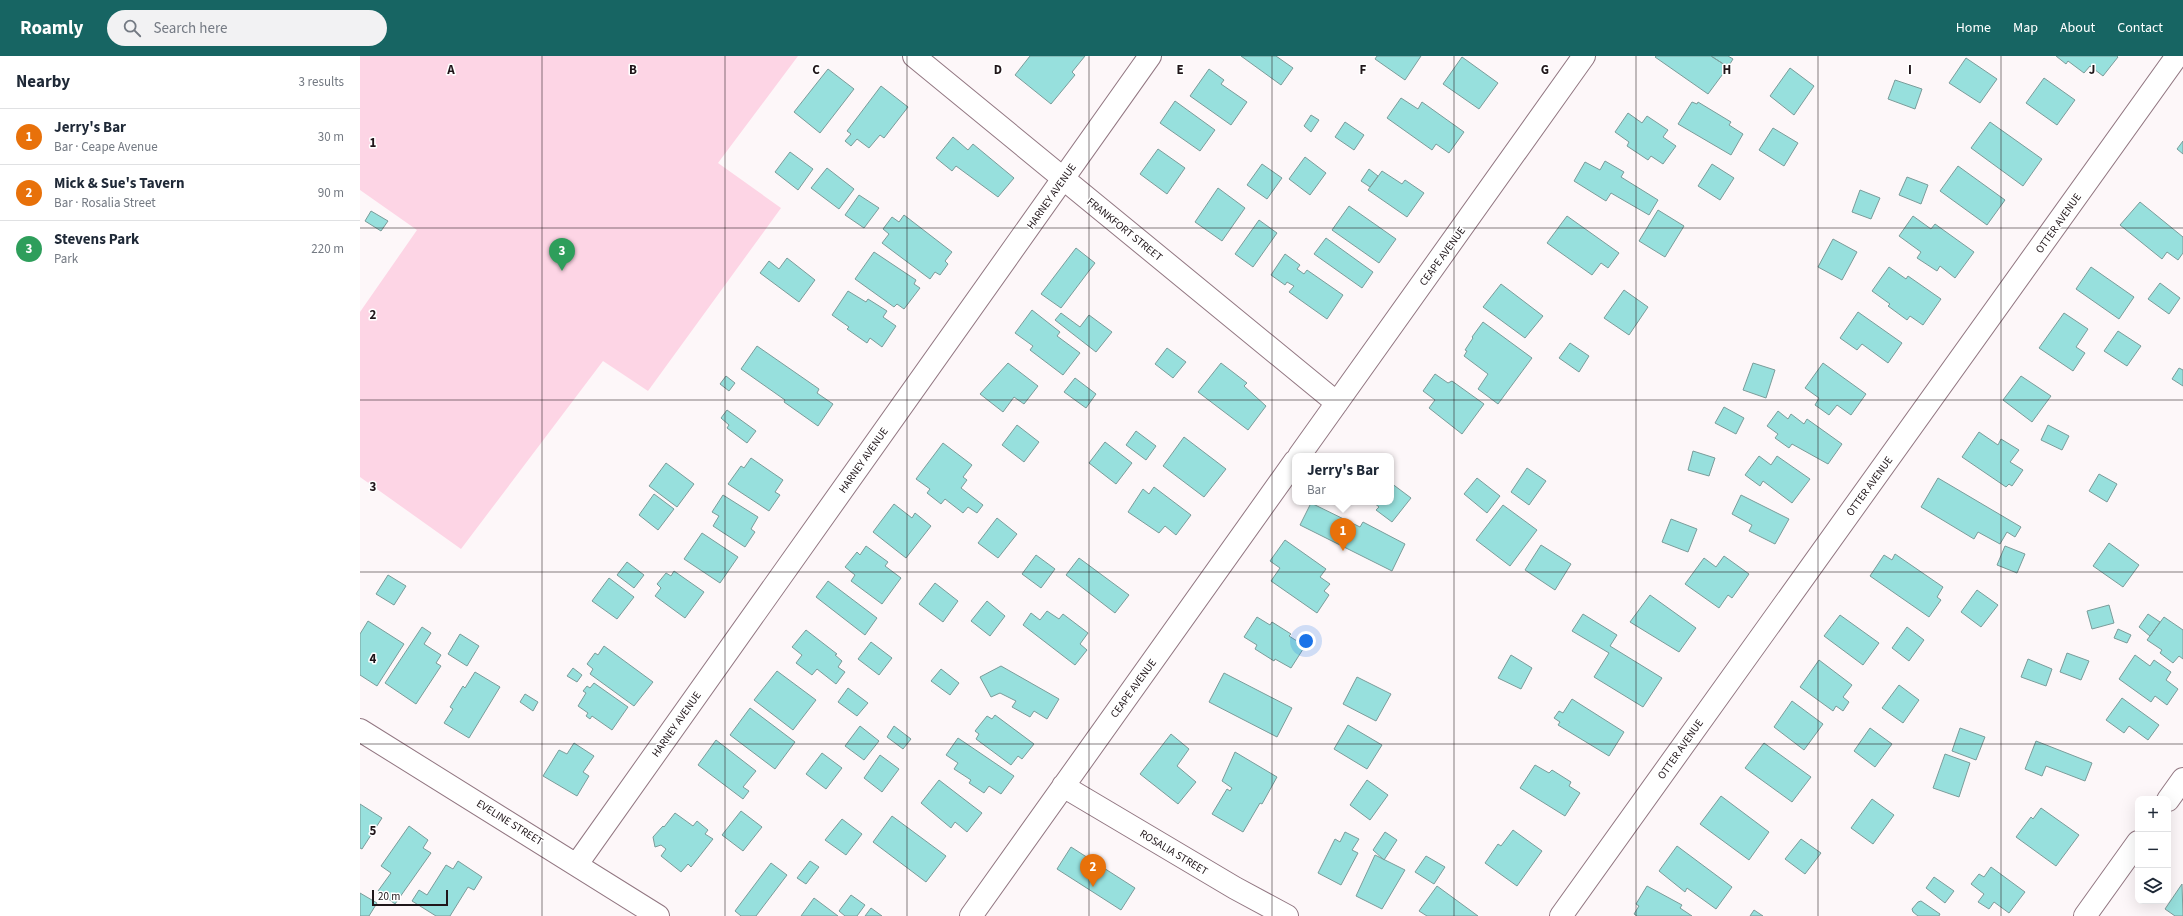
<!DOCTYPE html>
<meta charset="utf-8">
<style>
:root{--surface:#fff;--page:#f2f2f3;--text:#1f2937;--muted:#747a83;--line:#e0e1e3;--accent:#176563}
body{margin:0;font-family:"Source Sans 3",sans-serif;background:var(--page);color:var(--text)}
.controls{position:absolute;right:12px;bottom:12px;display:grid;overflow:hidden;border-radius:8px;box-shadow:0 4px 16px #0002}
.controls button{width:36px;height:36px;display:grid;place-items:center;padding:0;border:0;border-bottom:1px solid var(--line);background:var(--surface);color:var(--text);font:20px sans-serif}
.scale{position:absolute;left:12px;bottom:10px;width:76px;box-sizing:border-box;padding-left:4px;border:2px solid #20161a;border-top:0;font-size:11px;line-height:14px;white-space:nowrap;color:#20161a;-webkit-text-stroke:3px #fff;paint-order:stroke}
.you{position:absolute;left:946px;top:585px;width:14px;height:14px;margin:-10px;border:3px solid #fff;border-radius:50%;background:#1a73e8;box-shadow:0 0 0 6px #1a73e833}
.badge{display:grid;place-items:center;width:26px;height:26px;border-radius:50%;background:var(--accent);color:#fff;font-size:13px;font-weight:700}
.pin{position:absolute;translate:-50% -33px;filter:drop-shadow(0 1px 2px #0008)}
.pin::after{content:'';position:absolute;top:21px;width:14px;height:12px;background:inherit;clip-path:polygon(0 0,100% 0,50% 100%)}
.popup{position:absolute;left:932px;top:397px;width:102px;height:52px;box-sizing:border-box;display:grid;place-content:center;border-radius:8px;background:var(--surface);filter:drop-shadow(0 1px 3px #0005);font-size:13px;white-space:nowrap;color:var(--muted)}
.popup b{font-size:15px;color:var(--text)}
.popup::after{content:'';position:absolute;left:50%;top:100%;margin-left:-8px;border:8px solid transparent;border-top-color:var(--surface)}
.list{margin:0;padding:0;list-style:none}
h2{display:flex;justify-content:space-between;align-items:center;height:52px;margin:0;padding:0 16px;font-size:17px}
h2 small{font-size:13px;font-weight:400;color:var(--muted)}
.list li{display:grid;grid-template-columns:26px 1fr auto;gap:12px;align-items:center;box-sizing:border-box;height:56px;padding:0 16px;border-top:1px solid var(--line)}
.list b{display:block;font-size:15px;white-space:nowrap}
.list p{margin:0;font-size:13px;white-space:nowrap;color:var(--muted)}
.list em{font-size:13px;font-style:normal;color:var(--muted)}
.icon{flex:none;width:22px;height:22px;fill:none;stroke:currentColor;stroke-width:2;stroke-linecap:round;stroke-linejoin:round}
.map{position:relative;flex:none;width:1823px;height:860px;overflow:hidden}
header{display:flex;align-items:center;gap:24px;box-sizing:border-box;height:56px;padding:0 20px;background:var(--accent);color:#fff}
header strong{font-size:19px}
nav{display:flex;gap:22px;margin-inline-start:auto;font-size:14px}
.search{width:280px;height:36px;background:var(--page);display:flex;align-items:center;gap:10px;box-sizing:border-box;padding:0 14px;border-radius:22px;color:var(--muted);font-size:15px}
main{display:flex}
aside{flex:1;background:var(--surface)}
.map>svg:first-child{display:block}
.green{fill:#fdd5e5}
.building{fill:#97e0dd;stroke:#7b9c9a}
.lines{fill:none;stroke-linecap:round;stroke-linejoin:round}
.minor-casing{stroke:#927782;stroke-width:24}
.minor{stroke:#fff;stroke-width:22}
.grid{fill:none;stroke:#20161a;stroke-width:1;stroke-opacity:0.55}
.labels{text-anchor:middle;stroke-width:3;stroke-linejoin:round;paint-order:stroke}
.street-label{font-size:11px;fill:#20161a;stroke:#fff}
.grid-label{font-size:13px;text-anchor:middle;font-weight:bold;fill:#20161a;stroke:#fff;stroke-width:3;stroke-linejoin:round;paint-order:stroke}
</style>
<header>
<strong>Roamly</strong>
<div class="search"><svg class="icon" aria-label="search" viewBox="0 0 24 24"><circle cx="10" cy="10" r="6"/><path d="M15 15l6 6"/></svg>Search here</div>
<nav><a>Home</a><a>Map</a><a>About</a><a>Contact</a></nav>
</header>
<main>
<aside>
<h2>Nearby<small>3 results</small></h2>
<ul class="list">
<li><span class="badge" style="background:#e8710a">1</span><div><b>Jerry's Bar</b><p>Bar · Ceape Avenue</p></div><em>30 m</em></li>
<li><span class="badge" style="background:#e8710a">2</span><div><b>Mick &amp; Sue's Tavern</b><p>Bar · Rosalia Street</p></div><em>90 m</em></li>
<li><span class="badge" style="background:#2e9e5b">3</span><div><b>Stevens Park</b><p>Park</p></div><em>220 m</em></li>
</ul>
</aside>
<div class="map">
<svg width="1823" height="860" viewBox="0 0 1823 860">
<rect width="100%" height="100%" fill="#fdf7f9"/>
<path class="green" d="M0,0h438l-80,107 63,45 -133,183 -45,-30 -142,188 -101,-72v-165l57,-82 -57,-40z"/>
<path class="building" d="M670,0h55l-13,16 3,3 -24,29 -36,-29z
M881,0h35l17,12 -12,17z
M1017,0h44l-16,24 -30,-21z
M1296,0h55l17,11 -20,27 -53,-37z
M1351,0h17l5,3 -5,8z
M1696,0h61l1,1 -15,19 -13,-10 -6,7 -16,-12 -2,3z
M1102,1l36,26 -19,26 -36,-25z
M1606,2l31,21 -17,24 -31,-20z
M1430,12l24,18 -20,29 -24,-19z
M468,13l26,20 -34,44 -26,-21z
M849,13l15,11 -3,4 26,18 -16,23 -41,-29z
M1684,22l31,22 -18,25 -31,-22z
M1535,24l27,9 -7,20 -27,-10z
M521,30l27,21 -24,31 -4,-3 -11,13 -12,-9 -6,7 -6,-5 6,-7 -4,-3z
M1041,42l17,11 4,-7 42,30 -15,21 -13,-9 -4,6 -45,-32z
M815,45l40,29 -15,21 -40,-28z
M1332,46l5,2 1,-2 33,20 -2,3 14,9 -12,21 -53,-31z
M1268,57l14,10 5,-7 21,14 -5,7 13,9 -13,18 -12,-8 -3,4 -21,-14 2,-4 -14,-10z
M951,59l8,5 -8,12 -7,-6z
M985,66l19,13 -10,15 -19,-13z
M1630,66l52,37 -19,27 -52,-38z
M1413,72l25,15 -14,23 -25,-16z
M593,81l15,13 5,-6 41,34 -16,19 -42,-31 -4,5 -16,-13z
M1823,85v13l-6,-5z
M798,93l27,19 -18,26 -27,-20z
M430,96l23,17 -15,21 -23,-18z
M945,101l21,16 -16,22 -21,-16z
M1245,105l19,11 -3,5 37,23 -9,15 -38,-22 -5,8 -32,-20 11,-19 15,8z
M902,108l20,14 -15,21 -20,-14z
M1352,108l22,14 -14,22 -22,-14z
M1598,110l47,34 -18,25 -47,-34z
M467,112l27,21 -15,20 -28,-21z
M1009,113l9,7 -8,11 -9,-6z
M1022,115l20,13 3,-4 19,13 -17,24 -39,-27z
M1547,121l21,8 -7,19 -22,-9z
M858,132l27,20 -23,33 -27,-19z
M1500,134l20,8 -9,21 -19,-7z
M499,139l20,13 -15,20 -19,-13z
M1780,146l43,35v16l-5,7 -11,-8 -5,7 -42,-34z
M989,150l47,33 -17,24 -47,-33z
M1298,154l26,16 -19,31 -26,-16z
M11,155l17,10 -7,10 -16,-10z
M544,159l48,37 -7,9 3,3 -8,11 -5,-3 -5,7 -48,-36 7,-9 -6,-5 9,-12 7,5z
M1207,160l52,37 -11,15 -7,-5 -9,12 -45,-32z
M1553,160l18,13 4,-5 39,28 -19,26 -15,-12 -3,5 -20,-13 4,-6 -22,-16z
M899,164l18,13 -24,34 -18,-13z
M966,182l47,34 -11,16 -48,-34z
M1473,183l24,13 -15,28 -24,-13z
M716,192l19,15 -34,45 -20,-14z
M514,196l42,28 -2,4 6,4 -16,21 -7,-5 -3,3 -39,-28z
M925,198l15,11 -3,4 7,5 3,-4 36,25 -16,24 -38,-27 5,-6 -7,-4 -2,3 -14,-10z
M427,202l28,22 -16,22 -39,-29 9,-12 10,8z
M1529,211l17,12 2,-3 33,23 -18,26 -13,-9 -3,4 -19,-14 2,-2 -18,-13z
M1731,211l43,30 -15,22 -43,-30z
M1800,227l20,15 -11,16 -21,-15z
M1141,228l42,32 -18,22 -42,-31z
M1264,234l24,17 -19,28 -25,-17z
M488,235l18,11 2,-3 19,12 -4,6 13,9 -14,21 -12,-9 -3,5 -20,-14 2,-2 -17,-12z
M672,254l28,22 -3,4 23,17 -17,22 -33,-25 3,-4 -18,-13z
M1498,256l44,31 -14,20 -26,-19 -5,6 -17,-12z
M701,257l19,14 9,-12 23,17 -16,20 -41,-32z
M1704,257l24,16 -12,18 9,6 -12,18 -34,-23z
M1123,266l49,36 -34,46 -20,-15 10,-15 -24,-18 3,-5 -2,-1 8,-12 -1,-1z
M1758,275l23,15 -14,20 -23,-15z
M1210,287l19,13 -10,16 -20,-14z
M397,290l62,43 -2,4 16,11 -15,22 -34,-24 1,-2 -44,-31z
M807,292l19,14 -13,16 -18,-14z
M648,307l30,23 -14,18 -10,-7 -11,15 -23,-18z
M861,307l26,20 -3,3 22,20 -18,24 -50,-38z
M1393,307l22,7 -9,28 -23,-8z
M1463,307l43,31 -15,21 -14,-10 -8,10 -14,-10 4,-7 -14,-10z
M1819,312l4,2v16l-11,-7z
M1075,318l13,9 4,-2 32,23 -22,30 -33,-26 6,-8 -12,-9z
M366,320l9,7 -6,8 -9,-7z
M1661,320l30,20 -19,26 -29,-22z
M715,322l21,16 -10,14 -22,-16z
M1364,351l20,11 -8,16 -21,-11z
M367,354l29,21 -9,12 -20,-15 2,-3 -8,-7z
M1418,355l10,8 3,-5 13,10 3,-5 35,25 -14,20 -36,-20 -3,4 -14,-10 3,-4 -11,-8z
M657,369l22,17 -15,20 -22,-17z
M1688,369l21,11 -7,14 -21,-10z
M776,375l20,15 -10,14 -20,-15z
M1619,376l19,13 3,-6 18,11 -9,12 13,8 -11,16 -3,-2 -3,3 -44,-30z
M824,381l42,32 -22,28 -41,-31z
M745,386l27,21 -16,21 -27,-21z
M583,387l29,22 -9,12 4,3 -6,8 22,17 -6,8 -9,-6 -5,6 -18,-14 -4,5 -14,-11 3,-4 -14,-10z
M1333,395l22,7 -6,18 -21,-6z
M1399,400l12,9 6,-9 33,23 -18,24 -29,-22 -3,5 -15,-11z
M391,402l32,22 -8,12 5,3 -11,16 -41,-27 13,-18 3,2z
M306,407l28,21 -17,23 -28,-21z
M1167,412l19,13 -17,24 -18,-13z
M1739,418l18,10 -10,18 -18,-11z
M1117,422l23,18 -13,17 -23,-19z
M1578,422l83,49 -6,10 -8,-5 -7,12 -22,-12 -4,7 -53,-32z
M1031,427l20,15 -19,24 -16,-12 3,-3 -6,-5h18z
M794,431l37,28 -15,20 -11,-9 -6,7 -31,-21 15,-23 6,5z
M294,438l20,15 -16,21 -19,-15z
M363,439l35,22 -7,12 4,3 -10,15 -32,-21 6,-10 -7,-4z
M1381,439l48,24 -14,25 -26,-13 3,-6 -20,-11z
M951,447l49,24 3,-5 42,22 -13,27 -92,-46z
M534,448l18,14 3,-5 16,13 -25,32 -33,-26z
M1143,449l34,25 -27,36 -34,-26z
M637,462l20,16 -19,24 -20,-15z
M1311,463l26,10 -9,23 -26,-10z
M342,477l36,24 -18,26 -36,-24z
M925,484l41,29 -6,8 10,7 -6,7 5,4 -12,18 -46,-32 9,-13 -10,-7z
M1749,487l30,22 -16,22 -30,-21z
M1181,489l30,19 -16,26 -30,-20z
M506,490l22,16 -3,4 16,12 -19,26 -31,-23 4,-6 -10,-8 12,-15 3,3z
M1645,490l20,8 -8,19 -20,-8z
M1535,498l48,33 -6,10 4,3 -12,17 -59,-41 14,-21 8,5z
M676,499l19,14 -14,19 -19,-14z
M1364,500l25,18 -17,24 -4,-3 -9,13 -34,-24 19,-26 12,9z
M719,502l50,37 -14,18 -49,-38z
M267,506l17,13 -10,13 -17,-13z
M314,515l30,21 -19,26 -30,-22 6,-8 -4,-4 9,-11 5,3z
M28,519l18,11 -12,19 -18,-11z
M249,522l25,19 -17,22 -25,-18z
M468,525l49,37 -12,17 -49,-38z
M575,527l23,18 -15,21 -24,-18z
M1617,534l21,15 -17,22 -20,-15z
M1290,539l46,33 -17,24 -49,-30z
M627,545l18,15 -15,20 -19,-15z
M1749,549l5,18 -22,6 -5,-18z
M687,555l12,8 4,-5 25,19 -8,11 7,6 -12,15 -52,-40 8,-12 9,7z
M1223,558l34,21 -7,11 52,32 -19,29 -49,-30 15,-24 -37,-22z
M1788,558l12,8 -10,14 -11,-9z
M1480,559l39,28 -16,22 -39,-29z
M897,561l13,8 2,-3 19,12 -2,2 16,10 -14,22 -16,-9 -1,2 -19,-12 2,-4 -13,-8z
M1804,561l19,13v29l-4,-3 -6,7 -13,-10 2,-3 -15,-10z
M8,565l36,23 -27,42 -17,-11v-41z
M62,571l9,6 -7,11 17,11 -5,8 5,3 -25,38 -31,-21z
M1547,571l17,13 -15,21 -17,-13z
M1758,573l13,6 -4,8 -13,-5z
M446,574l31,24 -2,1 7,6 -4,6 7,5 -9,12 -19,-15 -5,6 -16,-12 6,-8 -10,-8z
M100,578l19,12 -12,20 -19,-12z
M511,586l21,16 -13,17 -21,-16z
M244,590l49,36 -19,24 -44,-32 3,-5 -6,-5 8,-11 3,2z
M1707,597l22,8 -8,19 -21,-8z
M1151,599l21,13 -11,21 -23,-11z
M1775,599l15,11 4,-6 17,12 -5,8 12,9 -11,16 -12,-9 -4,6 -32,-23z
M1668,603l24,10 -6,17 -25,-9z
M1459,604l33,25 -9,12 6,5 -6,9 -7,-5 -3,5 -33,-24z
M641,610l58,33 -12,20 -13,-8 -4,6 -18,-10 4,-6 -16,-8 -9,4 -11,-20z
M213,612l9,7 -5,7 -10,-6z
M581,613l18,14 -9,12 -19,-14z
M417,615l39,29 -23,30 -39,-30z
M115,616l25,15 -31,51 -25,-15 9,-14 -3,-2 13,-21 2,2z
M864,617l68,35 -15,29 -68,-35z
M997,621l34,17 -15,27 -33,-17z
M234,627l34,24 -16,23 -20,-14 -2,3 -4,-3 2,-3 -10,-7 8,-13 -3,-2 4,-5 3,2z
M1539,629l20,15 -16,23 -21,-15z
M488,632l20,15 -11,13 -19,-14z
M165,638l13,8 -5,9 -13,-9z
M1762,642l37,27 -11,15 -19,-14 -5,7 -18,-13z
M1212,643l52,33 -15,24 -51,-31 2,-3 -6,-4 5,-7 4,2z
M1432,645l31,23 -19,26 -30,-23z
M390,652l45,34 -20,27 -45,-34z
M635,659l39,29 -12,15 -4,-3 -7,9 -35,-26 3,-5 -4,-3 12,-15 5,3z
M988,669l34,20 -15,24 -33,-20z
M500,670l19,15 -15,19 -19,-14z
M534,670l17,13 -8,10 -16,-12z
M1510,672l22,16 -17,23 -21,-16z
M1600,672l25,9 -9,23 -24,-9z
M811,678l18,15 -12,17 19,16 -18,22 -38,-30z
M598,682l56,38 -13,18 -12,-8 -5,7 -15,-10 2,-3 -17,-11 4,-6 -12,-8z
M356,684l40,31 -13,16 6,4 -6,8 -45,-34z
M1676,685l56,22 -7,18 -39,-15 -4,10 -17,-7z
M214,687l20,13 -11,16 6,4 -12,20 -34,-20 16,-26 8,4z
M1404,687l47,34 -19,25 -47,-34z
M875,696l42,25 -15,27 -2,-1 -17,29 -31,-18 15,-25 3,2 2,-3 -10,-7z
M462,697l20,15 -16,21 -20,-15z
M1585,698l25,9 -11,34 -26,-9z
M520,699l19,14 -17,23 -18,-14z
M1175,709l14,8 3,-3 19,12 -2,4 11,7 -15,23 -45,-28z
M579,724l43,33 -15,19 -12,-10 -4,6 -30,-25z
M1007,724l21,15 -18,25 -20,-15z
M1361,740l48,36 -20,28 -49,-36z
M1512,743l22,16 -21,29 -22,-16z
M0,748l22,14 -20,31 -2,-1z
M1681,752l38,27 -23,31 -40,-29 15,-20 2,2z
M381,755l21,16 -19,24 -21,-16z
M315,757l18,13 4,-5 11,9 -3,4 8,5 -22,28 -3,-3 -7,8 -20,-16 5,-7 -5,-4 -6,2 -2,-10 10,-11 1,1z
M532,760l54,40 -20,26 -53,-40z
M482,763l20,15 -16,21 -21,-15z
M49,770l19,14 -5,8 8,5 -36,51 -17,-13 13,-18 -10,-7z
M1153,774l29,21 -25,35 -32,-23 13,-19 3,2z
M985,776l14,7 -7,11 6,3 -17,32 -23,-12 17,-34 5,3z
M1025,776l12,8 -13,20 -11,-10z
M1441,783l20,14 -16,21 -20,-15z
M1317,790l55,41 -16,22 -29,-21 -2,4 -26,-21z
M711,791l64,41 -14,22 -64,-41z
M1015,799l30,15 -23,39 -26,-13z
M1066,800l19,11 -11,17 -19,-12z
M98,805l24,16 -8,13 -6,-3 -18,29h-14l-24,-15 7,-11 8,5 19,-30 7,4z
M450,805l9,6 -13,17 -9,-6z
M411,807l16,12 -31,41h-15l-6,-5z
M1631,811l34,25 -16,21 -15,-11 -5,7 -11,-7 6,-8 -13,-10 8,-10 5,3z
M1574,821l20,14 -9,12 -19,-15z
M1822,828l1,32h-8l-10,-7z
M1077,830l41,30h-51l-8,-5z
M1287,830l35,19 -2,3 12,8h-55l-3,-2 5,-8 -3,-2z
M0,837l17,10 -8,13h-9z
M491,839l14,10 -8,11h-12l-6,-5z
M454,842l24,18h-37z
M1561,845l19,13 -1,2h-21l-5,-4 -1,-3 6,-7z
M511,852l11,8h-17z
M1394,854l9,6h-13z"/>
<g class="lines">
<g class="minor-casing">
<path id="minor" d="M554,0l423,347
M939,400l285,-400
M0,674l298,186
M703,730l172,102 52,28
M1808,744l15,-21
M217,808l573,-808
M611,860l324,-455
M1201,860l616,-860
M1725,860l53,-74"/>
</g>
<use href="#minor" class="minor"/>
</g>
<path class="grid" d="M182,0v860M365,0v860M547,0v860M729,0v860M912,0v860M1094,0v860M1276,0v860M1458,0v860M1641,0v860M0,172h1823M0,344h1823M0,516h1823M0,688h1823"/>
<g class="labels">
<g class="street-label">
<text transform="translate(691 140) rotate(-55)" y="4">HARNEY AVENUE</text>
<text transform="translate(1698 167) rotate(-55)" y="4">OTTER AVENUE</text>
<text transform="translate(765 173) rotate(39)" y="4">FRANKFORT STREET</text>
<text transform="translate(1082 200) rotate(-54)" y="4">CEAPE AVENUE</text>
<text transform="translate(503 404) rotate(-55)" y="4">HARNEY AVENUE</text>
<text transform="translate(1509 430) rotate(-54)" y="4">OTTER AVENUE</text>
<text transform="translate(773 632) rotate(-54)" y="4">CEAPE AVENUE</text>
<text transform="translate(316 668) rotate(-55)" y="4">HARNEY AVENUE</text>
<text transform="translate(1320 693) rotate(-55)" y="4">OTTER AVENUE</text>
<text transform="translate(150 766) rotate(32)" y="4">EVELINE STREET</text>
<text transform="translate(814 796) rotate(31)" y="4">ROSALIA STREET</text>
</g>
</g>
<g class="grid-label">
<text x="91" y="18">A</text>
<text x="273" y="18">B</text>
<text x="456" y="18">C</text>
<text x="638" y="18">D</text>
<text x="820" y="18">E</text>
<text x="1003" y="18">F</text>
<text x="1185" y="18">G</text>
<text x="1367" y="18">H</text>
<text x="1550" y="18">I</text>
<text x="1732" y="18">J</text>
<text x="13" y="91">1</text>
<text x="13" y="263">2</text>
<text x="13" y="435">3</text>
<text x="13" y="607">4</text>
<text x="13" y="779">5</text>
</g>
</svg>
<div class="controls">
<button>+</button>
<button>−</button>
<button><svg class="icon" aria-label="layers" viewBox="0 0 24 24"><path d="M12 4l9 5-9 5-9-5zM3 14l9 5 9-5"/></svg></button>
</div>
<div class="scale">20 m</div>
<div class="you"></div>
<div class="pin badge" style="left:983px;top:495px;background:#e8710a">1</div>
<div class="popup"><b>Jerry's Bar</b>Bar</div>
<div class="pin badge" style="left:733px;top:831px;background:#e8710a">2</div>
<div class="pin badge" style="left:202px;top:215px;background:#2e9e5b">3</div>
</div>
</main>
